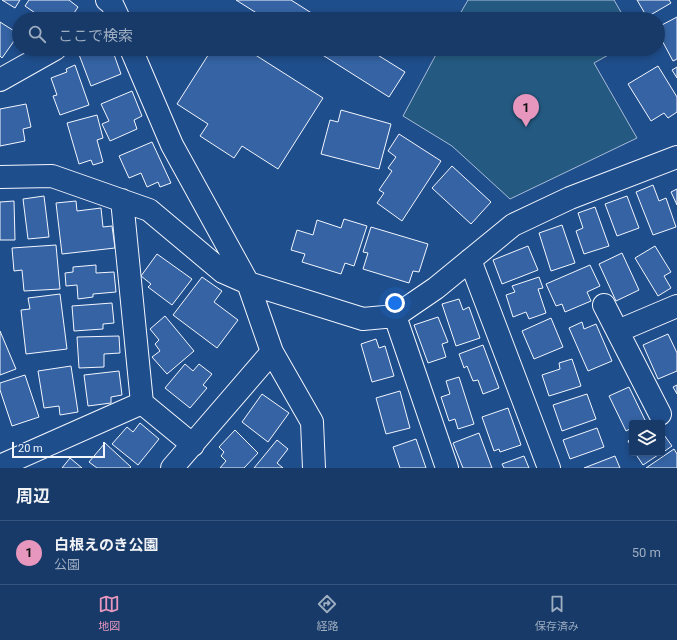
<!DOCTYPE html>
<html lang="ja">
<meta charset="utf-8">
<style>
:root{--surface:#173a69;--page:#20416f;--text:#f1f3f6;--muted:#9eadc0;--line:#36547d;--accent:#e797bd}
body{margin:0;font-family:Roboto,"Noto Sans JP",sans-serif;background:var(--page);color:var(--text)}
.controls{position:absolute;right:12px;bottom:12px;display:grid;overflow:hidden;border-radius:4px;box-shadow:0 2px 6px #0003}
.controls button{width:36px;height:36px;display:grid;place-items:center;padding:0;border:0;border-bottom:1px solid var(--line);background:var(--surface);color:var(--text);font:20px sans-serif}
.scale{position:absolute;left:12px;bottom:10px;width:93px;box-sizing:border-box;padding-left:4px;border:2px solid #f2f6ff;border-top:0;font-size:11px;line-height:14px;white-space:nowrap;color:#f2f6ff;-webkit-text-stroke:3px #1f4e8c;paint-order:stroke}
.you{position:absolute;left:395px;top:303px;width:14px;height:14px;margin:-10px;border:3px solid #fff;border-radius:50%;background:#1a73e8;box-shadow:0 0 0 6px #1a73e833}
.badge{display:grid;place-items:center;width:26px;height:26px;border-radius:50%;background:var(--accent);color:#111;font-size:13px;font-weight:700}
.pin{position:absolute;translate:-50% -33px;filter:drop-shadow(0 1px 2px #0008)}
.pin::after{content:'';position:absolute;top:21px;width:14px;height:12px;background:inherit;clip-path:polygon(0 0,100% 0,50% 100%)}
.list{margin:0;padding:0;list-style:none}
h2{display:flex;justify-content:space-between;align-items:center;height:52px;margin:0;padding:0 16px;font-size:17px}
h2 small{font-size:13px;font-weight:400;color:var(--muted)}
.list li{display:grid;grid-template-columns:26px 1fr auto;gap:12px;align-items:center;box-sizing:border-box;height:64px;padding:0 16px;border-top:1px solid var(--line)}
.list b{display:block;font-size:15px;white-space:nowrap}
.list p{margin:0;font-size:13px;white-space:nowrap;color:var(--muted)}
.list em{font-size:13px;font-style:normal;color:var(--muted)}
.icon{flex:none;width:22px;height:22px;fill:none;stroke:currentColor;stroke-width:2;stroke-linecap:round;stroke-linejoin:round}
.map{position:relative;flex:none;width:677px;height:468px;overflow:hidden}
.search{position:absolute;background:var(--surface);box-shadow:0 2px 6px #0003;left:12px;right:12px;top:12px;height:44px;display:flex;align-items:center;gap:10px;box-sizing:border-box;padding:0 14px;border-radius:22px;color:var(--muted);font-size:15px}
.sheet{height:116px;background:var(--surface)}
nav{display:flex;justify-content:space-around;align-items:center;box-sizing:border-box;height:56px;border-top:1px solid var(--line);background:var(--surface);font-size:11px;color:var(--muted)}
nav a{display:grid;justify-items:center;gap:2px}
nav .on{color:var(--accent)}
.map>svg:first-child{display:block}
.park{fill:#245a82;stroke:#a8bbd7}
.building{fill:#3563a3;stroke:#f2f6ff}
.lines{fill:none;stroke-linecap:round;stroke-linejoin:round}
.minor-casing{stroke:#f2f6ff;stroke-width:24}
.minor{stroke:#1f4e8c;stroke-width:22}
</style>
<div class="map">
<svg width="677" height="468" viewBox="0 0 677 468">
<rect width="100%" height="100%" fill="#1f4e8c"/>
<path class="park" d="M468,0h146l11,19h-168z
M439,49h180l-25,14 43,75 -127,61 -58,-53 -49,-30z"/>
<path class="building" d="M2,0h18l-5,8z
M29,0h40l9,7 -8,12h-26l-19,-13z
M236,0h55l30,19h-55z
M637,0h32l2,3 -24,14z
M677,17v42l-4,2 -15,-28v-6z
M0,22l19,12 -17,24 -2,-2z
M87,49h25l9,25 -30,12 -13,-34z
M212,49h34l77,49 -45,71 -36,-23 -8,12 -34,-22 8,-12 -31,-20z
M313,49h55l37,23 -16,25z
M75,65l14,40 -29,10 -7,-19 4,-1 -6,-17 16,-6 -1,-3z
M658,66l19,31v15l-9,6 -4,-5 -13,8 -23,-37z
M677,67v11l-5,-8z
M132,91l10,25 -8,4 3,9 -27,12 -8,-17 7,-3 -8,-17z
M26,104l5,23 -8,2 2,12 -25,5v-37z
M341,110l50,14 -12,45 -58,-15 9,-34 8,2z
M97,115l6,23 -6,2 6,22 -10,3 -2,-5 -12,4 -12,-41z
M399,134l42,27 -39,60 -25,-18 7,-10 -5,-3 13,-19 -4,-3 8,-11 -8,-6z
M152,142l19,41 -11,4 -2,-5 -11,5 -6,-14 -12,5 -10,-22z
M452,166l39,36 -20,22 -39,-36z
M653,185l6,16 7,-3 10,29 -23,8 -17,-43z
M677,189v16l-6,-13z
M44,196l5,41 -21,2 -5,-40z
M627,196l12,32 -22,8 -12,-32z
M14,201l1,39h-15v-38z
M76,201l1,10 24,-3 2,19 9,-1 3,22 -53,6 -6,-51z
M595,207l14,39 -25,8 -8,-23 7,-3 -5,-15z
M344,219l23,7 -13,40 -9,-3 -4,11 -39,-12 3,-8 -14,-4 6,-20 16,5 4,-15 24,8z
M562,225l13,38 -24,8 -12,-38z
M371,227l57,17 -9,28 -6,-1 -4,12 -46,-14 5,-16 -5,-1z
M56,245l4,44 -36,2 -2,-21 -8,1 -2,-23z
M528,246l10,24 -36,14 -9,-24z
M655,246l16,26 -7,4 7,12 -13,8 -23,-38z
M622,253l17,37 -23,11 -17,-37z
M157,254l35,25 -20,26 -24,-18 3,-3 -10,-8z
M96,265v8l18,-1 2,20 -23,2v3l-15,2 -1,-14 -11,1 -1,-13 8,-1v-5z
M590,265l10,21 -13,6 4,9 -26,11 -3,-8 -6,2 -10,-22z
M202,277l20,14 -8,11 24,18 -21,28 -44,-33z
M539,277l4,11 -5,1 8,24 -17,6 -3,-7 -13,5 -7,-22 9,-3 -3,-6z
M60,294l7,55 -41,5 -5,-44 9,-1 -2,-11z
M459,299l4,11 6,-3 11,31 -24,8 -14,-42z
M112,303l2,20 -11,1v5l-29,2 -2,-25z
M165,316l29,35 -27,23 -15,-17 8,-6 -5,-7 4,-4 -9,-11z
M438,317l10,25 -6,2 4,13 -18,6 -14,-38z
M551,318l12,29 -29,12 -12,-28z
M582,322l2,7 12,-5 16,37 -24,10 -19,-43z
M0,331l16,38 -16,6z
M668,334l9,19v18l-19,8 -15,-34z
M119,336l1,17 -16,1v13l-25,1 -2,-31z
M376,339l3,9 6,-2 9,30 -22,6 -11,-38z
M483,345l16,43 -16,6 -5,-14 -5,1 -6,-15 -3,2 -5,-14z
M572,359l9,27 -32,10 -7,-21 18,-6 -1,-6z
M185,364l8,7 6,-7 13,10 -9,11 4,3 -17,20 -25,-20z
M71,366l7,46 -18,3 -1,-9 -15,2 -6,-37z
M119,371l3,24 -11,2v6l-23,3 -4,-31z
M25,375l14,42 -27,9 -12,-36v-7z
M459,377l15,47 -16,5 -3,-10 -6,2 -8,-24 9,-3 -4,-13z
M677,385v9l-4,-7z
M629,387l17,35 -2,1h-12v5l-6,3 -17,-35z
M400,391l10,37 -24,6 -10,-36z
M262,394l27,19 -21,29 -26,-20z
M587,394l9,25 -34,12 -9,-26z
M508,408l13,37 -21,7 -1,-3 -5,2 -12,-34z
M140,423l19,16 -21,26 -26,-21 15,-17 6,5z
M597,428l7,19 -34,12 -7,-19z
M235,430l23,23 -14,15h-24l6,-7 -5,-5 3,-4 -5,-5z
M662,432l10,14 -10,7z
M479,433l13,35h-29l-10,-25z
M632,438v10l-4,-7z
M416,439l10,29h-26l-7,-21z
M277,440l11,9 -11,14 6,5h-29z
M105,443l26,24 -1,1h-33l-8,-6z
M674,449l3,5v14h-31z
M635,453h26l-18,12z
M524,456l5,12h-25l-2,-4z
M615,456l5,12h-36z
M70,458l12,10h-20z"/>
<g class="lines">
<g class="minor-casing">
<path id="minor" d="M107,0l5,4 7,15
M131,49l41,96 76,138 115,36 32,-3 41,-28 77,-63 57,-27 107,-41
M0,80l55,-31
M0,177l52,-1 97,34 74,62 25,11 24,69 40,70 2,46
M122,200l20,203 51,42
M470,260l79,208
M604,305l56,109
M395,316l52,152
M618,331l59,-25
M0,466l142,-63
M172,468l100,-116"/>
</g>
<use href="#minor" class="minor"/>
</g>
</svg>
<div class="controls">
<button><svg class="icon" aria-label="layers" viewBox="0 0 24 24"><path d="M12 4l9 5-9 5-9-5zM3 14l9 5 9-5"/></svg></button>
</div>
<div class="scale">20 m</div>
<div class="you"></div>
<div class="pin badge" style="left:526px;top:127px">1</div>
<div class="search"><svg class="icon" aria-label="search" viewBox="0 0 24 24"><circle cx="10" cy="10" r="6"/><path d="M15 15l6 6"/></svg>ここで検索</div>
</div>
<section class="sheet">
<h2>周辺<small></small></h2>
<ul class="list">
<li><span class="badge">1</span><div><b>白根えのき公園</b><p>公園</p></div><em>50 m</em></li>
</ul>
</section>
<nav>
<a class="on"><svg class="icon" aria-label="map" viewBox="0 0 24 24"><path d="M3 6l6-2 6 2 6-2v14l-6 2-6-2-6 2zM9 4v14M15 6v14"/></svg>地図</a>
<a><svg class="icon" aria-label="directions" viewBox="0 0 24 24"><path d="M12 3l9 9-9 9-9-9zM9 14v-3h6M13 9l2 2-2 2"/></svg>経路</a>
<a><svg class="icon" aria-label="saved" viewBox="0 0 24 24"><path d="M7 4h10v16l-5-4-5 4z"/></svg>保存済み</a>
</nav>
